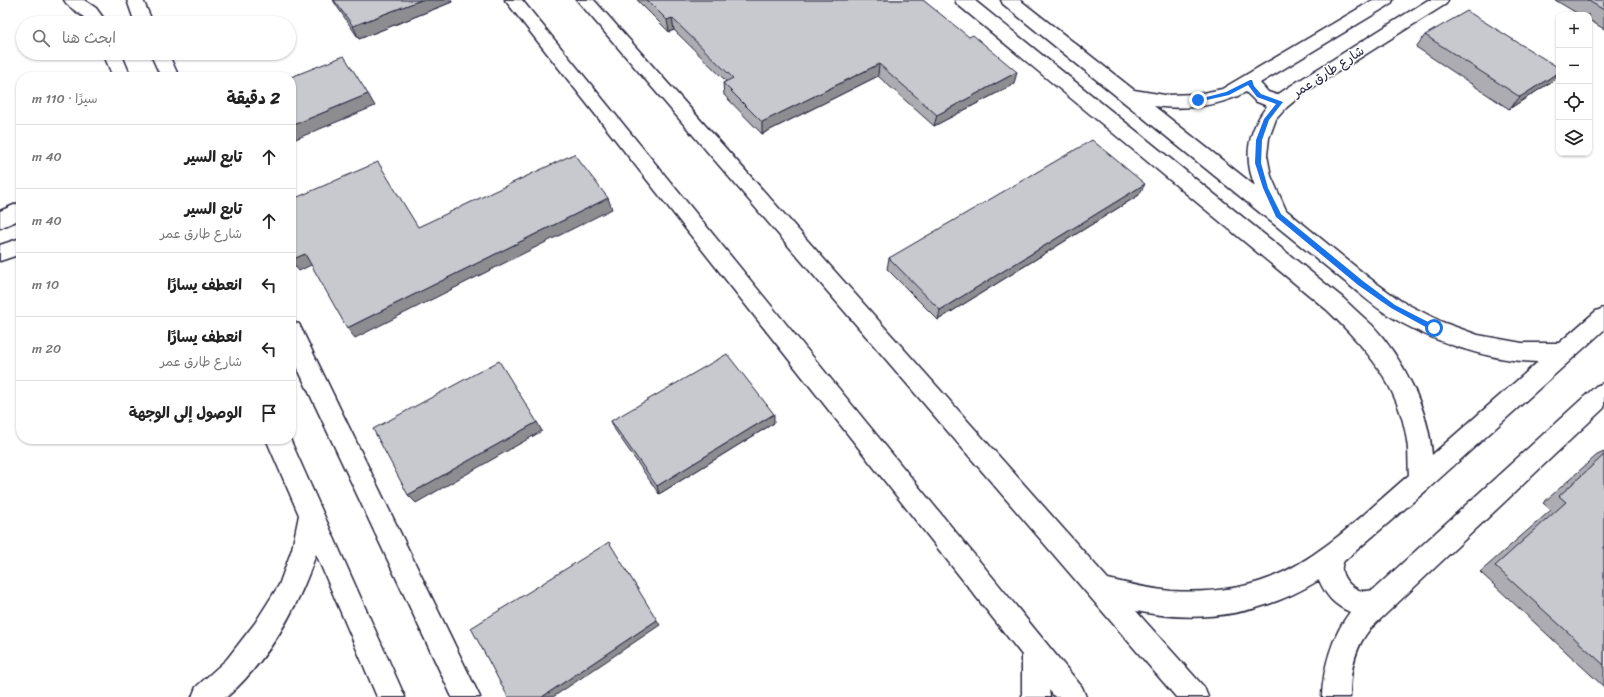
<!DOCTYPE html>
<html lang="ar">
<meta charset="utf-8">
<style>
:root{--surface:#fff;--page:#f6f6f6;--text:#222;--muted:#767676;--line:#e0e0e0}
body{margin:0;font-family:Sriracha,"Playpen Sans Arabic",sans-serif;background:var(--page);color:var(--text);direction:rtl}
.controls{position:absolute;right:12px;top:12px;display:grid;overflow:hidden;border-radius:8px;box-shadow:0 1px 3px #0004}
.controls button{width:36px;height:36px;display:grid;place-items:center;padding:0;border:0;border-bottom:1px solid var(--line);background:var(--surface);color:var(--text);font:20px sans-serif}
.stop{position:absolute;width:12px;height:12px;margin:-9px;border:3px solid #1a73e8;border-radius:50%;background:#fff}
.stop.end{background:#1a73e8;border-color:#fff;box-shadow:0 1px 4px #0008}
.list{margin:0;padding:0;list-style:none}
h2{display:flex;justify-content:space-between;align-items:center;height:52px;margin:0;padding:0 16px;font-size:17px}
h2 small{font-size:13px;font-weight:400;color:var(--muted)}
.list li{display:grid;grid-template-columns:26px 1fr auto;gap:12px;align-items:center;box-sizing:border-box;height:64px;padding:0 16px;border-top:1px solid var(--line)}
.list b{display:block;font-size:15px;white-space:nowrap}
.list p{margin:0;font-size:13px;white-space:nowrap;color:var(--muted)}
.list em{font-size:13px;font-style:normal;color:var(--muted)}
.icon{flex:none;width:22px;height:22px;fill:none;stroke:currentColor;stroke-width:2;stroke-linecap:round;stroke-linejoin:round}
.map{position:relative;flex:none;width:1604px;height:697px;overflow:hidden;direction:ltr}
.search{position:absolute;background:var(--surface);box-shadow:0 1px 3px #0004;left:16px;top:16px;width:280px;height:44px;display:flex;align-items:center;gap:10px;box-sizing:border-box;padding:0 14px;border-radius:22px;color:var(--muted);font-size:15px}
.panel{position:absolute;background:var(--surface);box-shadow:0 1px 3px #0004;left:16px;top:72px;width:280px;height:372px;border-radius:16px;direction:rtl}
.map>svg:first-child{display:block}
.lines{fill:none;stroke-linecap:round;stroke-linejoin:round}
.minor-casing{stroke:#22223b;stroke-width:3}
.minor{fill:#fff;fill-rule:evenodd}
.wall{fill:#acacb2;stroke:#22223b}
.shaded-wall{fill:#8c8c91;stroke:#22223b}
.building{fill:#c8c8cf;stroke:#22223b}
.route{fill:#1a73e8}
.labels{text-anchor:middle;stroke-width:3;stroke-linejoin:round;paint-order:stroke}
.street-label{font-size:13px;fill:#22223b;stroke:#fff}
</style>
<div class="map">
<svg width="1604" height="697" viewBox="0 0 1604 697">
<rect width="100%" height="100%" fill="#fff"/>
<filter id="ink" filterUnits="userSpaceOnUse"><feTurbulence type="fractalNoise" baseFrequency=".025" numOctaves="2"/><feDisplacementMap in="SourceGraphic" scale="8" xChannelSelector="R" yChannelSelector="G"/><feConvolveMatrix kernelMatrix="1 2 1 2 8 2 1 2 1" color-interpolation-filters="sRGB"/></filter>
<g filter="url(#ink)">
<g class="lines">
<g class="minor-casing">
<path id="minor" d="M64,0h20l12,8 11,15h-18c-7,-10 -19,-13 -25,-23z
M127,0h16l10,23h-18z
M505,0h17l560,687 4,10h-31l-6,-7 1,7h-28v-42z
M577,0h17l514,579c21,5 42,10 63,12 33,2 68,-1 99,-13 53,-21 96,-67 139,-103 -1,-11 0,-23 -2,-34 -8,-56 -41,-93 -80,-131l-370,-306 -2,-4h19l369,298c9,9 19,18 29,27 31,33 57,85 60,130l106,-93c-50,-1 -111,-22 -153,-49 -11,-7 -21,-16 -31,-24l-351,-285 -2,-4h19l114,90 31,5 33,-1 24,-5 151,-89h20l-2,4 -131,79 8,9 9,3 15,-10 136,-85h20l-2,4 -142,89 -17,14 -11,12 -7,19 -2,17 4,21 15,34 82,67 33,24 41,21 36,13 44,8h37l37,-32 8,-3v22l-175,158 -85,73c-7,11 4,25 15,29 4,2 9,1 14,0l223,-204 8,-3v25l-234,221c-16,19 -20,44 -20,68h-28c1,-29 10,-61 28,-85 -16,-7 -24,-16 -31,-32 -56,35 -119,44 -183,31l68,76 4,10h-32zM1246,92l9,9 12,5c-19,24 -24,52 -12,80l-101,-80c30,4 65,1 92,-14z
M103,53h18l10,24h-18z
M150,53h18l11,24h-18z
M21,202v17l-21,9v-17z
M21,238v16l-21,7v-16z
M291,322l8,2 181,373h-28l-161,-343z
M266,439h24l115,258h-28l-61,-143c-18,54 -47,105 -89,143h-35l4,-10 31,-28 28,-36 24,-38 13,-36 7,-34z"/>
</g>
<use href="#minor" class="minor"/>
</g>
<path class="wall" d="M333,0h118l1,2 -93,37 -23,-34z
M637,0h286l91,84 -80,42 -56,-50 -116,58 -38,-39 -1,-12 3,-2 -52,-51 -5,2z
M1555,0h49v29l-15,-9v-5h-9z
M1425,35l126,47 -42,27 -93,-62z
M1139,195l-201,125 -51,-51 2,-11z
M611,421l163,2 -115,71 -44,-64z
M1604,452v235l-124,-115 71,-62 -8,-7 54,-48z"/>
<path class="shaded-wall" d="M421,0h30l1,2 -93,37 -6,-13z
M672,18l2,12 -5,2 -2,-12z
M879,64l-1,12 -116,58v-12z
M1017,72l-3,12 -80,42 3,-11z
M1559,72v2l-8,8 -42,27 11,-12z
M368,94l7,12 -84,35v-15z
M1145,184l-6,11 -201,125 2,-10z
M608,198l4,11 -257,129 -8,-10z
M305,254l8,10 -14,7 -8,-11z
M774,414v9l-115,71 -2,-8z
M537,422l5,9 -126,72 -8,-8z
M657,620l3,5 -107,72h-11z"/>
<path class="building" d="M334,0h87l-68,26z
M647,0h276l46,37 4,-2 44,37 -80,43 -58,-51 -117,58 -39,-39 10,-5 -61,-60 -5,2z
M1587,0h17v10z
M1467,11l92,57v4l-39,25 -95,-62z
M344,56l24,38 -77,32v-49z
M1092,140l53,44 -205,126 -51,-52z
M574,154l34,44 -261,130 -42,-74 -14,6v-60l87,-38 40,65z
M727,354l47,60 -117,72 -46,-65z
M499,361l38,61 -129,73 -35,-66z
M1604,455v210l-109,-99 71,-64 -7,-6z
M609,542l48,78 -115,77h-34l-37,-69z"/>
</g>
<path class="route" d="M1250,80h2l2,6 7,8 22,8 -14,18 -7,20 -1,23 7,25 13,26 82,67 32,24 41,21v4h-5l-40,-22 -33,-23 -82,-68 -13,-29 -8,-25 1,-23 8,-21 12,-15 -19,-7 -9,-12 -19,10 -31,7 -3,-2 31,-8z"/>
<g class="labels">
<g class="street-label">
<text transform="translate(1328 71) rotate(-33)" y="5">شارع طارق عمر</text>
</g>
</g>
</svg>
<div class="controls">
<button>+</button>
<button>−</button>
<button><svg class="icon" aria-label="locate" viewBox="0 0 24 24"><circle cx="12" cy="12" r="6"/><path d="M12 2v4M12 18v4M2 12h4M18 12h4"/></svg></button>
<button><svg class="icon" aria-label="layers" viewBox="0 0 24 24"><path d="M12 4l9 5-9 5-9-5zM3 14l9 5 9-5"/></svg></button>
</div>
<div class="stop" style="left:1434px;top:328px"></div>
<div class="stop end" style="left:1198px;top:100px"></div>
<div class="search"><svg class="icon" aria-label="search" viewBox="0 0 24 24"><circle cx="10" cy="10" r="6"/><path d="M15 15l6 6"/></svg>ابحث هنا</div>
<section class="panel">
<h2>2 دقيقة<small>سيرًا · 110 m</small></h2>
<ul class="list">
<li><svg class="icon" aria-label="ahead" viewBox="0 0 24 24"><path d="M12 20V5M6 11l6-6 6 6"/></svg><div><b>تابع السير</b></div><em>40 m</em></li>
<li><svg class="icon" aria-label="ahead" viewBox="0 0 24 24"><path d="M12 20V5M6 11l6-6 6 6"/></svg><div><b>تابع السير</b><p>شارع طارق عمر</p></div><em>40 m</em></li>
<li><svg class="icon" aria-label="left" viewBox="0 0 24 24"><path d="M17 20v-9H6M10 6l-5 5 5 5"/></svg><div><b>انعطف يسارًا</b></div><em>10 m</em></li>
<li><svg class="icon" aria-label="left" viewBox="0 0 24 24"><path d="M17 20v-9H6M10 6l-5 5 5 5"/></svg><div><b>انعطف يسارًا</b><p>شارع طارق عمر</p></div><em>20 m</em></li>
<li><svg class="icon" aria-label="arrive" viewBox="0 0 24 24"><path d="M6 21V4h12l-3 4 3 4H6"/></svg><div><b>الوصول إلى الوجهة</b></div></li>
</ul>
</section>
</div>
